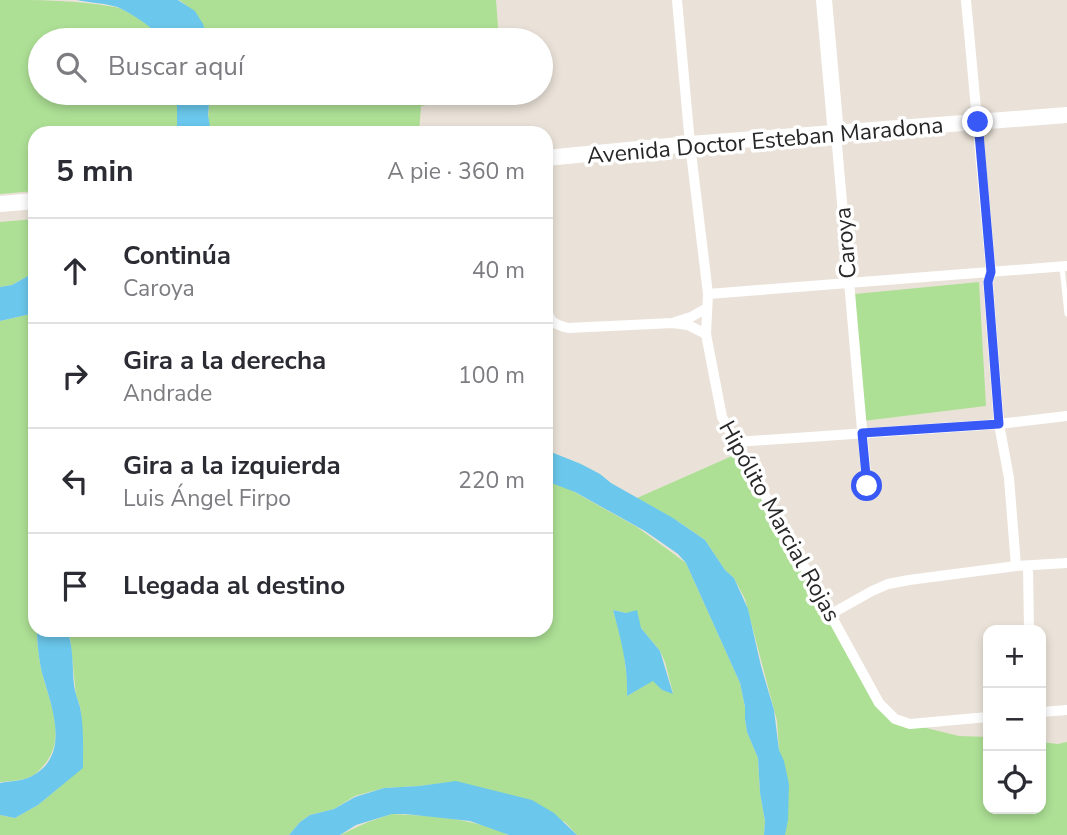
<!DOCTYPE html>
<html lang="es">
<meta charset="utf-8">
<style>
:root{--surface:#fff;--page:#f7f7f7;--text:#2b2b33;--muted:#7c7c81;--line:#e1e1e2}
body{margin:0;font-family:"Nunito Sans",sans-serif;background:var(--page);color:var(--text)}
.controls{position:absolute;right:21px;bottom:21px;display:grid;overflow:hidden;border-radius:14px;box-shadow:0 4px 10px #0003}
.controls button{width:63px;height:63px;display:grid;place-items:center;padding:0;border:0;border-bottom:2px solid var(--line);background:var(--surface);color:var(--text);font:35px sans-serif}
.stop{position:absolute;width:21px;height:21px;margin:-16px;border:5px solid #3959f6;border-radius:50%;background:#fff}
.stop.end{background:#3959f6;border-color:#fff;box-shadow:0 2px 7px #0008}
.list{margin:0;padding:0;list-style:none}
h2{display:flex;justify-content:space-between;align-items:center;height:91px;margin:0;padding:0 28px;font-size:30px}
h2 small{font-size:23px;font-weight:400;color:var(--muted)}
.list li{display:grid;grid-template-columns:46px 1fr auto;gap:21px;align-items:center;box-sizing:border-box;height:105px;padding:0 28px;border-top:2px solid var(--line)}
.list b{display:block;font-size:26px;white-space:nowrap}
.list p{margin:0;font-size:23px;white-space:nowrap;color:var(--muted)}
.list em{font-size:23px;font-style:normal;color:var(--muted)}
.icon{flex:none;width:38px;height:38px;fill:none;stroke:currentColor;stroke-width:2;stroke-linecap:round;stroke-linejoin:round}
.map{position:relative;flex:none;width:1067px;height:835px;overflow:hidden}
.search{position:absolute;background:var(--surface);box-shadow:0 4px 10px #0003;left:28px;top:28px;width:525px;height:77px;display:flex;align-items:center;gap:18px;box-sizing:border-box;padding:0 24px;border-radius:38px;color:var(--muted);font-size:26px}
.panel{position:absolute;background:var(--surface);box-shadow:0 4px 10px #0003;left:28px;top:126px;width:525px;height:511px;border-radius:21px}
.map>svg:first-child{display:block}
.green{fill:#ade095;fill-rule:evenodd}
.water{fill:#6bc8ec}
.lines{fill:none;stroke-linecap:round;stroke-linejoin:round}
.service{stroke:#fff;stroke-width:5}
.minor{stroke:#fff;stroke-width:10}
.secondary{stroke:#fff;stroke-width:16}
.route{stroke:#3959f6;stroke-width:9}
.labels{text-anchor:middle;stroke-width:7;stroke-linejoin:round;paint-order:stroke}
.street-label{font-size:23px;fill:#272727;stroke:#fff}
</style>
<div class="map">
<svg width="1067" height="835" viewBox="0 0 1067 835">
<rect width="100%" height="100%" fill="#eae2d8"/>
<path class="green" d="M0,0c38,0 77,0 115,7 14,3 40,22 49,33h-124v53h137v40h-142v58l-35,3z
M179,0h317l3,40h-291c-6,-21 -11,-27 -29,-40z
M210,93h287l-76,13 -2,27h-208l-3,-14z
M35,219v53l-23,13 -12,2v-65z
M979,282l7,124 -123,15 -8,-127z
M35,313v317h2c0,13 2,30 5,43 8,30 25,66 2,92 -4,4 -7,9 -12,11 -10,5 -22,5 -32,6v-461z
M741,452l138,251 31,21 49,12 29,1v72h53v-67l17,2 9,-2v93h-291l3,-85 -2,-29 -32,-122 -11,-21 -9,-8 -20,-30 -26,-18 -42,-24z
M546,481l23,8 68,38 49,36 54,120 5,24v12l2,13 11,26 2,35 5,28 -1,14h-187l-12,-13 -121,-39 -25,3 -35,2 -29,8 -21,13 -24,6 -10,7 -11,13h-289v-20l15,3 23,-13 44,-37v-42l-2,-20 -4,-11 -6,-58 -3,-7h479zM613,610l13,3 15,15 19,23 5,11 8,31 -11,-3 -8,-10 -27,16v-16l-4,-34z
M392,814c41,2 80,4 117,21h-169l28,-13z"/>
<path class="water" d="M77,0h101l17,11 3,5 5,8 5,16h-45c-8,-11 -33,-28 -46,-33 -12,-4 -27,-4 -40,-7z
M177,93h33l-2,22 3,18h-34z
M35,272v41l-35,8v-34l12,-2z
M546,450l35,14 19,10 11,9 62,35 32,22 20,30 9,8 14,31 13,57 13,44 5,40 5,11 5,23 -1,36 -3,15h-21l1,-14 -5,-28 -2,-35 -11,-26 -2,-13v-12l-5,-24 -54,-120 -8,-9 -33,-23 -70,-39 -29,-11z
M613,610l13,3 11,-3 4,18 19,23 13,43 -11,-4 -9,-9 -26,15c1,-31 -6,-56 -14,-86z
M37,630h30c7,18 5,37 7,55 1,8 4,15 6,22 4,20 3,41 3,61l-45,37 -23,13 -15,-3v-32c10,-2 23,-2 32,-7 40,-21 19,-71 10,-103 -3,-13 -5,-30 -5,-43z
M456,781l76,19 22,13 23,22h-68l-39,-14 -65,-7h-13l-36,11 -16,10h-51l11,-13 10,-7 24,-6 21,-12 29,-9 35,-2z"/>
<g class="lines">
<path class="service" d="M1062,267l5,47"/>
<path class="minor" d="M677,0l13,144 18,150 -2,40 16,83 157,286 16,16 15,5 78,-7
M966,0l25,272 -3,10 11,142 10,54 7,88
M836,134l31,352
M708,294l359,-28
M546,299c2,19 2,24 22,29l105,-5 15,2 18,9
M675,322l16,-5 16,-9
M735,442l264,-18 68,-8
M1028,567l1,63
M831,614l41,-23 16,-7 21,-4 107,-14 51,-3
M1041,712l26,-2"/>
<path class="secondary" d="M824,0l12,134
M546,158l144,-14 377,-29
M0,204l35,-3"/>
</g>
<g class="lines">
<path class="route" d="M867,486l-5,-53 137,-9 -11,-142 3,-10 -13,-150"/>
</g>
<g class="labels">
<g class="street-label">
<text transform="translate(765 140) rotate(-5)" y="8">Avenida Doctor Esteban Maradona</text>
<text transform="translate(845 243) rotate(-95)" y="8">Caroya</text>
<text transform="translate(780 521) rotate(61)" y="8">Hipólito Marcial Rojas</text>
</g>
</g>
</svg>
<div class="controls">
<button>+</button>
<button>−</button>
<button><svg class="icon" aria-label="locate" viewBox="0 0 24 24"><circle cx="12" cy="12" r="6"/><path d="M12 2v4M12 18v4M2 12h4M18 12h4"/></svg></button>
</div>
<div class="stop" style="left:867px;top:486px"></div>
<div class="stop end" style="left:978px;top:122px"></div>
<div class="search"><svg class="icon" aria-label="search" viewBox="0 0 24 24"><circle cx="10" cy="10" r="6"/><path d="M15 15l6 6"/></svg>Buscar aquí</div>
<section class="panel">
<h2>5 min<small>A pie · 360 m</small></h2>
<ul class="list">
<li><svg class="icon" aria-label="ahead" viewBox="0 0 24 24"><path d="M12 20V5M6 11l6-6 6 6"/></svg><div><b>Continúa</b><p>Caroya</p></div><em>40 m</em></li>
<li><svg class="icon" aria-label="right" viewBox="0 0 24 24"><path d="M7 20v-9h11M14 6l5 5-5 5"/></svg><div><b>Gira a la derecha</b><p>Andrade</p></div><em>100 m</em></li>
<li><svg class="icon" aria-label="left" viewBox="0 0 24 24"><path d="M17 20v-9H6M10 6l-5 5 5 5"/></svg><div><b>Gira a la izquierda</b><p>Luis Ángel Firpo</p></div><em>220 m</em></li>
<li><svg class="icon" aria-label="arrive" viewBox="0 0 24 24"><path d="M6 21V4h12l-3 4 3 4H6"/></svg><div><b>Llegada al destino</b></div></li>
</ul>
</section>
</div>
